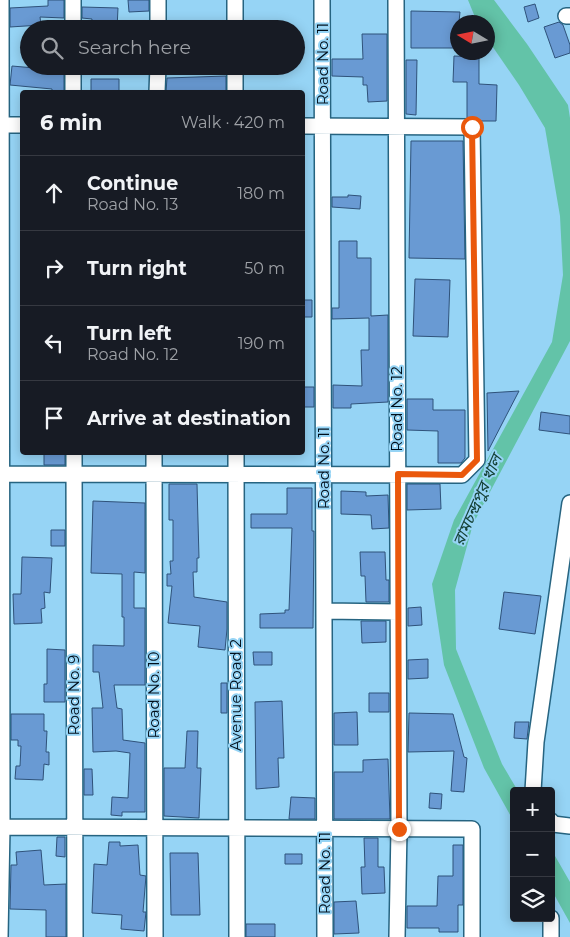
<!DOCTYPE html>
<meta charset="utf-8">
<style>
:root{--surface:#171b24;--page:#20242c;--text:#f1f3f6;--muted:#9ea1a6;--line:#363941}
body{margin:0;font-family:Montserrat,"Noto Sans Bengali",sans-serif;background:var(--page);color:var(--text)}
.controls{position:absolute;right:15px;bottom:15px;display:grid;overflow:hidden;border-radius:5px;box-shadow:0 2px 12px #0003}
.controls button{width:45px;height:45px;display:grid;place-items:center;padding:0;border:0;border-bottom:1px solid var(--line);background:var(--surface);color:var(--text);font:25px sans-serif}
.compass{position:absolute;left:450px;top:15px;width:45px;height:45px;border-radius:50%;background:var(--surface);box-shadow:0 2px 12px #0003;rotate:280deg}
.stop{position:absolute;width:15px;height:15px;margin:-11px;border:4px solid #ea580c;border-radius:50%;background:#fff}
.stop.end{background:#ea580c;border-color:#fff;box-shadow:0 1px 5px #0008}
.list{margin:0;padding:0;list-style:none}
h2{display:flex;justify-content:space-between;align-items:center;height:65px;margin:0;padding:0 20px;font-size:21px}
h2 small{font-size:16px;font-weight:400;color:var(--muted)}
.list li{display:grid;grid-template-columns:32px 1fr auto;gap:15px;align-items:center;box-sizing:border-box;height:75px;padding:0 20px;border-top:1px solid var(--line)}
.list b{display:block;font-size:19px;white-space:nowrap}
.list p{margin:0;font-size:16px;white-space:nowrap;color:var(--muted)}
.list em{font-size:16px;font-style:normal;color:var(--muted)}
.icon{flex:none;width:28px;height:28px;fill:none;stroke:currentColor;stroke-width:2;stroke-linecap:round;stroke-linejoin:round}
.map{position:relative;flex:none;width:570px;height:937px;overflow:hidden}
.search{position:absolute;background:var(--surface);box-shadow:0 2px 12px #0003;left:20px;top:20px;width:285px;height:55px;display:flex;align-items:center;gap:12px;box-sizing:border-box;padding:0 18px;border-radius:28px;color:var(--muted);font-size:19px}
.panel{position:absolute;background:var(--surface);box-shadow:0 2px 12px #0003;left:20px;top:90px;width:285px;height:365px;border-radius:5px}
.map>svg:first-child{display:block}
.water{fill:#63c3a8}
.building{fill:#699ad3;stroke:#2f527a}
.lines{fill:none;stroke-linecap:round;stroke-linejoin:round}
.minor-casing{stroke:#266481;stroke-width:18}
.minor{stroke:#fff;stroke-width:15}
.route{stroke:#ea580c;stroke-width:6}
.labels{text-anchor:middle;stroke-width:4;stroke-linejoin:round;paint-order:stroke}
.street-label{font-size:15px;fill:#000e1a;stroke:#96d4f5}
.water-label{font-size:16px;font-style:italic;fill:#154135;stroke:#96d4f5}
</style>
<div class="map">
<svg width="570" height="937" viewBox="0 0 570 937">
<rect width="100%" height="100%" fill="#96d4f5"/>
<path class="water" d="M468,0h26l33,44 41,61 2,13v223l-97,183 -18,66 1,59 46,115 16,27h-4v31l-30,-54 -40,-103 -12,-81 22,-64 98,-178 11,-67 -3,-59 -15,-88 -26,-43 -31,-45v-18h-11z
M551,849l19,33v41l-19,-34z"/>
<path class="building" d="M48,0h16v18l-24,-1 1,8 -31,2v-19l38,-2z
M128,0h21v11l-20,1z
M535,4l4,14 -11,4 -4,-15z
M82,7l36,1 -1,21h-26l1,-10 -10,-1z
M411,11l49,1 -1,10h-1v26h-47z
M559,22l4,3 7,20v8l-15,5 -11,-31z
M362,34h25v67l-19,1 -1,-17h-4v-8l-31,-1v-17h31z
M454,56l25,1v27l18,1 -1,36h-17l-6,-3h-6v-36h-14z
M406,60h11l-1,55 -10,-1z
M12,66l34,3 18,-1v24h-12v-3l-42,-4z
M226,76v16h-60l1,-14z
M91,79h28v13h-28z
M411,141h52l2,118 -56,-1z
M348,195l13,1 -1,13 -28,-2v-10h16z
M339,241h18v17h14v58l17,-1v87l-37,2v4h-18v-23l29,1 -1,-36h8v-32l-37,1v-11h7z
M415,279l35,1 -2,57 -35,-1z
M302,300h10v17h-10z
M302,387h12v20h-12z
M519,391l-14,27 -17,33 -1,-58z
M407,399h26v11h32v48l-4,5h-23v-32l-31,-1z
M541,412l29,4v18l-31,-4z
M44,452h21v13h-21z
M169,484h28l2,74h-2v14h-4l1,25 33,5v27l-2,21 -27,-3 2,-21 -32,-3 4,-37h-5v-12h4l-1,-13h3v-41h-4z
M407,484h33l1,25 -34,1z
M287,488h25v43h2l-1,97h-53v-14l25,-1v-3h4l3,-82h-41v-14h36z
M341,491l25,1v4l22,-1 1,33 -17,1 -1,-14 -30,-1z
M93,501l52,2v70l-11,-1v36h11v77h-31l3,23 5,1 1,31 22,3v69h-23v4l-11,-1 1,-18 16,1 2,-45 -14,-2 -23,1 -1,-44h11l-4,-36h-6v-27l31,1v-29h-2v-43l-31,-1z
M51,530h14v16h-14z
M360,552h25l1,28h3v22h-23l-1,-26h-4z
M22,557l30,1 -2,35 -6,-1 1,16 -4,1 1,14 -28,1 -1,-30h8z
M504,592l37,4 -6,38 -36,-5z
M421,607l1,18 -14,1v-18z
M361,621h25v21l-24,1z
M47,649l18,1v52h-21v-18h3z
M253,652h19v13h-18z
M428,659v19l-20,1v-19z
M221,683h6v30h-6z
M369,693h20v19h-20z
M282,701l2,57h-6l1,29 -23,2 -1,-87z
M357,712l1,33h-24v-32z
M409,713l44,1 11,43 3,1 -3,34 -13,-1 3,-40 -46,1z
M11,714h33v17h3l-1,21h3v13l-5,-1 -1,16 -28,-1 1,-13h4l1,-20h-3v-6h-7z
M515,722h14l-2,17 -13,-1z
M187,731h11l-1,37h4l-2,50 -35,-2v-48h21z
M388,759l2,60h-56v-47h29v-12z
M84,769h8l1,26h-9z
M430,793l12,1 -1,15 -12,-1z
M291,797l24,1v21h-26z
M57,837h8v20l-9,-1z
M364,838h14v29h6l1,26 -23,1 -1,-27h4z
M109,842h11v4l18,-1 2,30 6,1 -3,36h3l-2,19 -23,-2 1,-14 -30,-2 2,-49 13,1z
M453,845h10v60h-5v27h-19v-4h-32v-22h30l1,-30h15z
M41,850l3,35 22,-1v53h-20v-27l-36,-1 1,-44h6l-1,-13z
M170,853h28l2,62h-29z
M285,854h17v10h-17z
M356,901l3,32 -25,1v-32z
M246,924h29v13h-29z"/>
<g class="lines">
<g class="minor-casing">
<path id="minor" d="M73,0v29
M235,0v29
M322,0l3,937
M396,0l3,829 -2,108
M566,16h4
M158,29v-29
M73,66v26
M235,66v26
M157,92l1,-26
M0,125h22
M74,452l1,485
M154,452l1,485
M236,452l1,485
M2,474l460,1 15,-15 -5,-333 -170,-1
M324,611l74,1
M533,791l3,-49 34,-239
M551,821l2,3 17,2
M0,827l472,2v108
M551,918v19
M0,937l2,-110 -1,-827"/>
</g>
<use href="#minor" class="minor"/>
</g>
<g class="lines">
<path class="route" d="M399,829l-1,-355 64,1 15,-15 -5,-333"/>
</g>
<g class="labels">
<g class="street-label">
<text transform="translate(323 64) rotate(-90)" y="5">Road No. 11</text>
<text transform="translate(397 409) rotate(-90)" y="5">Road No. 12</text>
<text transform="translate(324 468) rotate(-90)" y="5">Road No. 11</text>
<text transform="translate(74 695) rotate(-90)" y="5">Road No. 9</text>
<text transform="translate(154 695) rotate(-90)" y="5">Road No. 10</text>
<text transform="translate(236 695) rotate(-90)" y="5">Avenue Road 2</text>
<text transform="translate(325 873) rotate(-90)" y="5">Road No. 11</text>
</g>
<g class="water-label">
<text transform="translate(477 500) rotate(-66)" y="6">রামচন্দ্রপুর খাল</text>
</g>
</g>
</svg>
<div class="controls">
<button>+</button>
<button>−</button>
<button><svg class="icon" aria-label="layers" viewBox="0 0 24 24"><path d="M12 4l9 5-9 5-9-5zM3 14l9 5 9-5"/></svg></button>
</div>
<svg class="compass" viewBox="-18 -18 36 36"><path d="M0-13l5 13h-10z" fill="#e53935"/><path d="M0 13l5-13h-10z" fill="#9ea1a6"/></svg>
<div class="stop" style="left:472px;top:127px"></div>
<div class="stop end" style="left:399px;top:829px"></div>
<div class="search"><svg class="icon" aria-label="search" viewBox="0 0 24 24"><circle cx="10" cy="10" r="6"/><path d="M15 15l6 6"/></svg>Search here</div>
<section class="panel">
<h2>6 min<small>Walk · 420 m</small></h2>
<ul class="list">
<li><svg class="icon" aria-label="ahead" viewBox="0 0 24 24"><path d="M12 20V5M6 11l6-6 6 6"/></svg><div><b>Continue</b><p>Road No. 13</p></div><em>180 m</em></li>
<li><svg class="icon" aria-label="right" viewBox="0 0 24 24"><path d="M7 20v-9h11M14 6l5 5-5 5"/></svg><div><b>Turn right</b></div><em>50 m</em></li>
<li><svg class="icon" aria-label="left" viewBox="0 0 24 24"><path d="M17 20v-9H6M10 6l-5 5 5 5"/></svg><div><b>Turn left</b><p>Road No. 12</p></div><em>190 m</em></li>
<li><svg class="icon" aria-label="arrive" viewBox="0 0 24 24"><path d="M6 21V4h12l-3 4 3 4H6"/></svg><div><b>Arrive at destination</b></div></li>
</ul>
</section>
</div>
